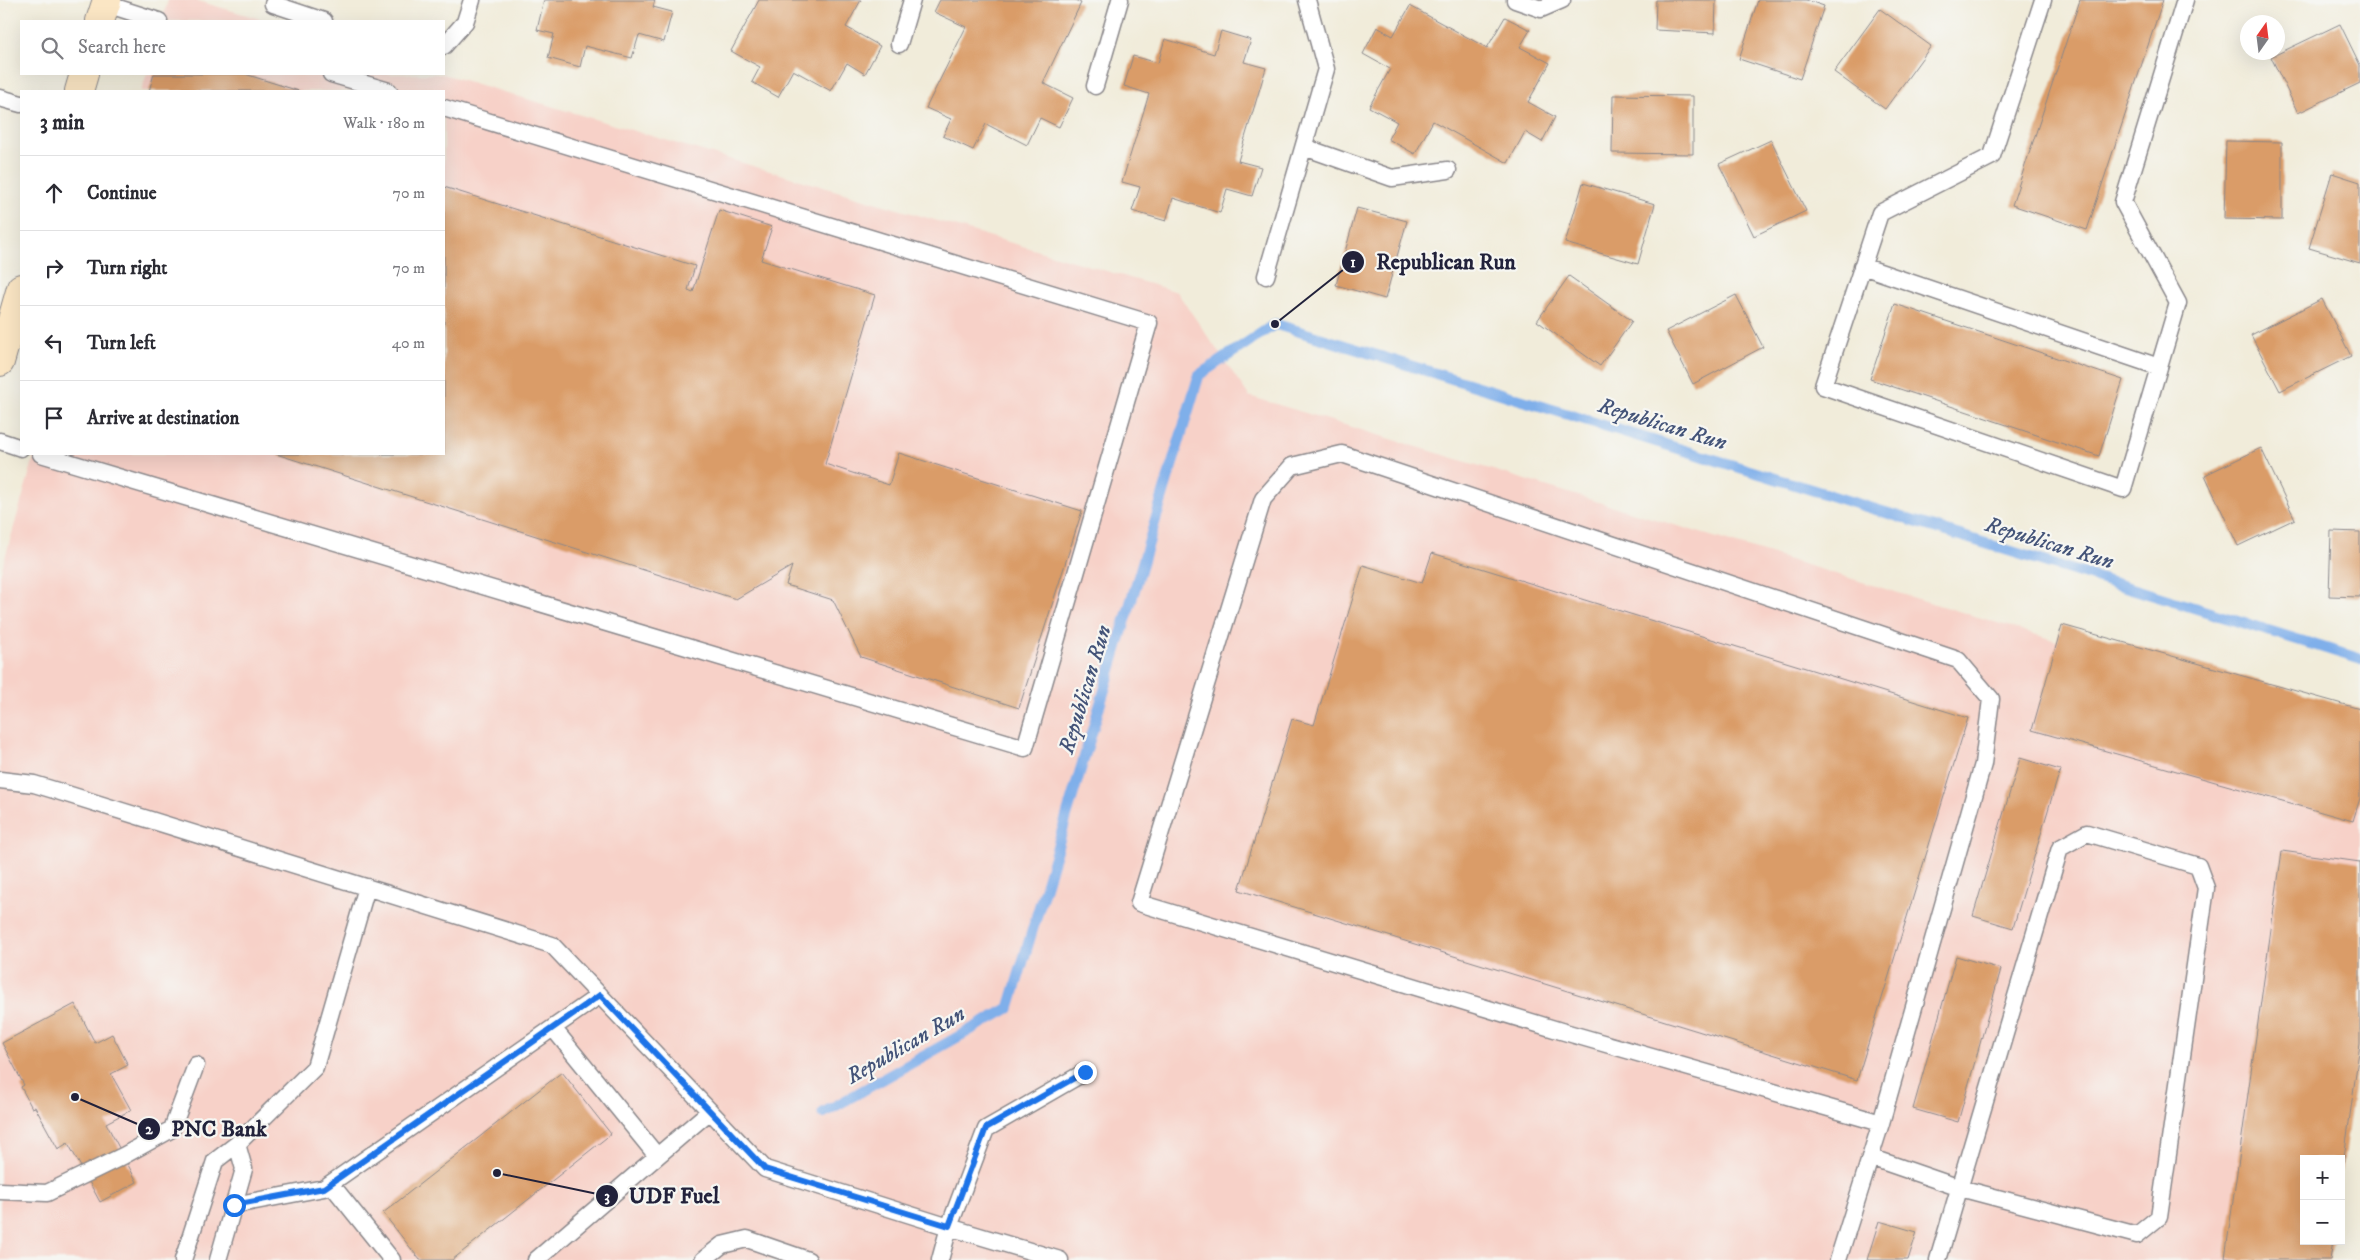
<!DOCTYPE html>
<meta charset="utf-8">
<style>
:root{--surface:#fff;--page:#f7f7f7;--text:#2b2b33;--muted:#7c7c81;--line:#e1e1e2}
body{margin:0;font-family:"IM FELL DW Pica",serif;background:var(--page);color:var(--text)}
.controls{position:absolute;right:15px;bottom:15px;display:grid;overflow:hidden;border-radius:0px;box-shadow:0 5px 20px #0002}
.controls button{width:45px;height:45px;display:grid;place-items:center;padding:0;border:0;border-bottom:1px solid var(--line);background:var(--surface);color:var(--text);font:25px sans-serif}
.compass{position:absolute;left:2240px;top:15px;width:45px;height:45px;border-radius:50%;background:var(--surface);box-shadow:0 5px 20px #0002;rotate:14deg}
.stop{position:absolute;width:15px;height:15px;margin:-11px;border:4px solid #1a73e8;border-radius:50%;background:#fff}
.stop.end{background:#1a73e8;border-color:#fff;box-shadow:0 1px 5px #0008}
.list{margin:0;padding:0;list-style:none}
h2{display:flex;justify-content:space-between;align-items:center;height:65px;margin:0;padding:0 20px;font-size:21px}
h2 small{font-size:16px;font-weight:400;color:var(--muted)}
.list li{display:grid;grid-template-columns:32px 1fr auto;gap:15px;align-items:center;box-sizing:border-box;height:75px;padding:0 20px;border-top:1px solid var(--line)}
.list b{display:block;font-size:19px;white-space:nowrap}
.list em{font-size:16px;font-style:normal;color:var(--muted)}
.icon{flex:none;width:28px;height:28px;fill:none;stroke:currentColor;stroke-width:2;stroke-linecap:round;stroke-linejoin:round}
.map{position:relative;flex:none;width:2360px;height:1260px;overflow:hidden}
.search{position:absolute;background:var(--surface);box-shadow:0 5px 20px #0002;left:20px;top:20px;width:425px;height:55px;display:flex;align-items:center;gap:12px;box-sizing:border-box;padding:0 18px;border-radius:0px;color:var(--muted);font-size:19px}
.panel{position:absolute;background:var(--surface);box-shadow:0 5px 20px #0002;left:20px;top:90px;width:425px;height:365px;border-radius:0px}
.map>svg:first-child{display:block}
.built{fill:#f7d1c8}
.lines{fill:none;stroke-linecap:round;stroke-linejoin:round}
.stream{stroke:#7fafea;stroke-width:11}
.building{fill:#da9c67}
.lane-casing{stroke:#8a878a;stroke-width:19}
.secondary-casing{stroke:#8a878a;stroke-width:30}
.lane{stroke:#fff;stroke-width:16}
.secondary{stroke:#fbe6c4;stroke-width:28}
.route{stroke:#1a73e8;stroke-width:6}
.labels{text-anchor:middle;stroke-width:4.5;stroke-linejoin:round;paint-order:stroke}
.water-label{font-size:22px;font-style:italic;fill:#435378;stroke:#f6f6f2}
.leader{fill:none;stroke:#22223b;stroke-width:2}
.callout-dot{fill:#22223b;stroke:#f6f6f2;stroke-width:2}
.mark-label{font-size:15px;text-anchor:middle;font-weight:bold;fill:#fff}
.callout-label{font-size:22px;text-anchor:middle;font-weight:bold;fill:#22223b;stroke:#f6f6f2;stroke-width:4.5;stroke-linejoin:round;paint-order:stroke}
</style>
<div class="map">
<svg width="2360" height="1260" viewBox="0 0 2360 1260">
<rect width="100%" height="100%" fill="#f6f6f2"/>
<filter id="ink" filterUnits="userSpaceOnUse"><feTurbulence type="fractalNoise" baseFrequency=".02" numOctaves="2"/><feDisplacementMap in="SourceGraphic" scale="10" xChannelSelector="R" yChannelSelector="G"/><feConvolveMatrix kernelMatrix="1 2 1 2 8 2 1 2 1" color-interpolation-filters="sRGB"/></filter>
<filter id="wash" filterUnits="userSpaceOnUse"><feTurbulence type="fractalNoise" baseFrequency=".0096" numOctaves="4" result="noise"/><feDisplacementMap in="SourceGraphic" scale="20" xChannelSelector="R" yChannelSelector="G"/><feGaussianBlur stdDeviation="1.12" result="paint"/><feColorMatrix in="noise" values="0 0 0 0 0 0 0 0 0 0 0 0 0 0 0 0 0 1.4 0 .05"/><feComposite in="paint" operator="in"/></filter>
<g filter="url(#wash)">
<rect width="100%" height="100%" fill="#f1ecda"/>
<path class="built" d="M168,0h27l72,21h-105z
M147,74h296l734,218 72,104 1111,337v254l-56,172v82l8,19h-2312v-685l35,-121h409v-363h-303z"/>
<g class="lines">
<path class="stream" d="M823,1113l186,-105 190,-633 76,-51 1085,335"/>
</g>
<g id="blocks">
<path class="building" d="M544,0h111l-2,7 19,5 -8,30 -25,-7 -7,23 -47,-12 -5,21 -32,-9 6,-24 -17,-4z
M759,0h102l-15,27 34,19 -15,28 -18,-11 -16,28 -38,-21 -15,27 -26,-15 8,-15 -29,-16z
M940,0h135l6,3 -38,80 30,15 -14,29 -19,-9 -13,27 -41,-21 -13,26 -30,-14 8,-17 -25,-11 40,-81 -32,-15z
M1656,0h60l-1,33 -60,-3z
M1758,0h48l18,6 -24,73 -61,-20z
M2080,0h83l-76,230 -75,-25z
M1410,6l77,42 18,-31 25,13 -10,17 30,16 -22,39 27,15 -13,25 -17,-10 -17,31 -75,-42 -18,33 -27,-15 9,-17 -28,-15 21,-38 -27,-15 14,-27 16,9z
M1880,9l51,37 -46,63 -51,-37z
M2340,24l20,41v18l-62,30 -27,-56z
M1221,31l30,9 -7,22 22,6 -28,93 23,6 -9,29 -25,-7 -7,24 -47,-15 -7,23 -34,-10 8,-24 -18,-5 27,-88 -25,-8 9,-30 25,7 7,-24 49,15z
M154,74h91l54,17h-150z
M1613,95l80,1v58l-81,-1z
M1771,140l35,71 -52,25 -35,-72z
M2226,141l56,1v78l-58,-1z
M2332,173l28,9v81l-51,-15z
M1583,183l72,21 -17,60 -73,-21z
M444,187l251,79 -7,24 5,2 26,-82 53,17 -11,33 114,35 -50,169 64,21 10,-32 183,58 -63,197 -158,-51 -28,-57 -47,-15 6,-19 -56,33 -460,-145h168z
M1357,208l50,13 -22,78 -49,-14z
M1569,276l63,45 -32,45 -63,-45z
M1736,295l27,52 -70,37 -27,-53z
M2322,299l29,57 -71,35 -29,-56z
M1895,304l228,76 -24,76 -229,-77z
M2261,448l34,71 -57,27 -33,-71z
M2331,531l29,1v65l-31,-1z
M1432,553l536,165 -111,362 -618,-190 53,-171 22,6 49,-160 59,18z
M2062,625l298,84v89l-7,23 -321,-91z
M2020,758l40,12 -47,158 -40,-12z
M2282,851l78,11v182l-18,128 -1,-13h-37v82h29l-3,19h-90l-15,-2z
M1956,956l45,13 -43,153 -45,-13z
M75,1004l20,39 17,-9 16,31 -17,9 20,36 -25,13 31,59 -37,20 -32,-59 -10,6 -23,-42 -3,1 -11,-21 3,-2 -22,-42z
M562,1072l49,62 -159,126h-32l-37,-47z
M1879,1221l38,11 -9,28h-41z"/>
</g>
</g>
<g filter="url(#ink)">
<use href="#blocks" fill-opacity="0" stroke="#8a878a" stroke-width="1"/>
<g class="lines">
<g class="lane-casing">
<path id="lane" d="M1515,0l26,9 21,-9
M2043,0l-51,156 -112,57 -57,173 300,103 55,-186 -55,-101 62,-202
M106,4l53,17
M273,4l51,17
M899,44l13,-44
M444,46l21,-24 7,-22
M331,74l58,17
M1095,86l25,-86
M0,98l21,6
M1304,147l88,31 56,-8
M1862,266l297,101
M1266,276l60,-207 -19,-69
M0,441l21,7
M41,454l984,294 124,-425 -705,-215
M0,780l34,4 20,6 498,155 213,224 184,58 -9,33
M553,1028l104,128
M1870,1157l90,31 177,47 22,-18 47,-329 -8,-22 -111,-33 -27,15 -122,412
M331,1184l61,76
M0,1191l47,2 76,-37 49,-27 24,-64
M234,1205l90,-17 276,-193
M183,1260l32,-99 22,-17 78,-77 52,-180
M218,1260l26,-91 -7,-25
M536,1260l174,-149
M703,1260l19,-15 25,-6 61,21
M1060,1260l-111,-33 37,-98 99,-57
M1838,1260l43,-137 102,-359 8,-65 -33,-39 -616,-206 -50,12 -29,33 -124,404 422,128 320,92"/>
</g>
<g class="secondary-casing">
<path id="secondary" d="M100,21l7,-21
M79,91l5,-17
M0,362l21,-74"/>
</g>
<use href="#lane" class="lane"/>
<use href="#secondary" class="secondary"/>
</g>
</g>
<g class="lines" filter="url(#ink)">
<path class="route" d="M234,1205l90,-17 276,-193 165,174 184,57 37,-98 99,-56"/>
</g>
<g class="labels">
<g class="water-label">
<text transform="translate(1663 423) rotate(17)" y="8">Republican Run</text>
<text transform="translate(2050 542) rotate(17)" y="8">Republican Run</text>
<text transform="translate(1084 689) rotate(-73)" y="8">Republican Run</text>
<text transform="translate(905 1044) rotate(-30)" y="8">Republican Run</text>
</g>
</g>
<path class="leader" d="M1275 324L1353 262M75 1097L149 1129M497 1173L607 1196"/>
<g class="callout-dot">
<circle cx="1275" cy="324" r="5"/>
<circle cx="75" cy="1097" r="5"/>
<circle cx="497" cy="1173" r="5"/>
<circle cx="1353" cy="262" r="12"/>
<circle cx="149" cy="1129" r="12"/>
<circle cx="607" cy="1196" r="12"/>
</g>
<g class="mark-label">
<text x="1353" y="267">1</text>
<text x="149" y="1134">2</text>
<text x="607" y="1201">3</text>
</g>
<g class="callout-label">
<text x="1446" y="269">Republican Run</text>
<text x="219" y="1136">PNC Bank</text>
<text x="674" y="1203">UDF Fuel</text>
</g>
</svg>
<div class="controls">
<button>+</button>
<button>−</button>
</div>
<svg class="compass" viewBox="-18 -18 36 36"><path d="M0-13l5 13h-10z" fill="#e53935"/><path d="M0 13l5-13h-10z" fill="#7c7c81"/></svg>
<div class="stop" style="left:234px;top:1205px"></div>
<div class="stop end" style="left:1085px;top:1072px"></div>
<div class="search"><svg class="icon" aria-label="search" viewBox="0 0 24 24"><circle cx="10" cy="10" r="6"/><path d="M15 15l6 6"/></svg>Search here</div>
<section class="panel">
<h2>3 min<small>Walk · 180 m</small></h2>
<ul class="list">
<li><svg class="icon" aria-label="ahead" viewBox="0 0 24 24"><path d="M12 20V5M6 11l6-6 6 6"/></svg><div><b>Continue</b></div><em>70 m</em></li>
<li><svg class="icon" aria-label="right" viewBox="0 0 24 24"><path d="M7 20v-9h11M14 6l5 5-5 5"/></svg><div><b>Turn right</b></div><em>70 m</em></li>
<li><svg class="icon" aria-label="left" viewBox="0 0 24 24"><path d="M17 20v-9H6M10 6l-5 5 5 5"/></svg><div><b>Turn left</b></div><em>40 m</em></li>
<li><svg class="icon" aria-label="arrive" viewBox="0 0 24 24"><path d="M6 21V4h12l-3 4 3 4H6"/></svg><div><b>Arrive at destination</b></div></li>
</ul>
</section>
</div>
